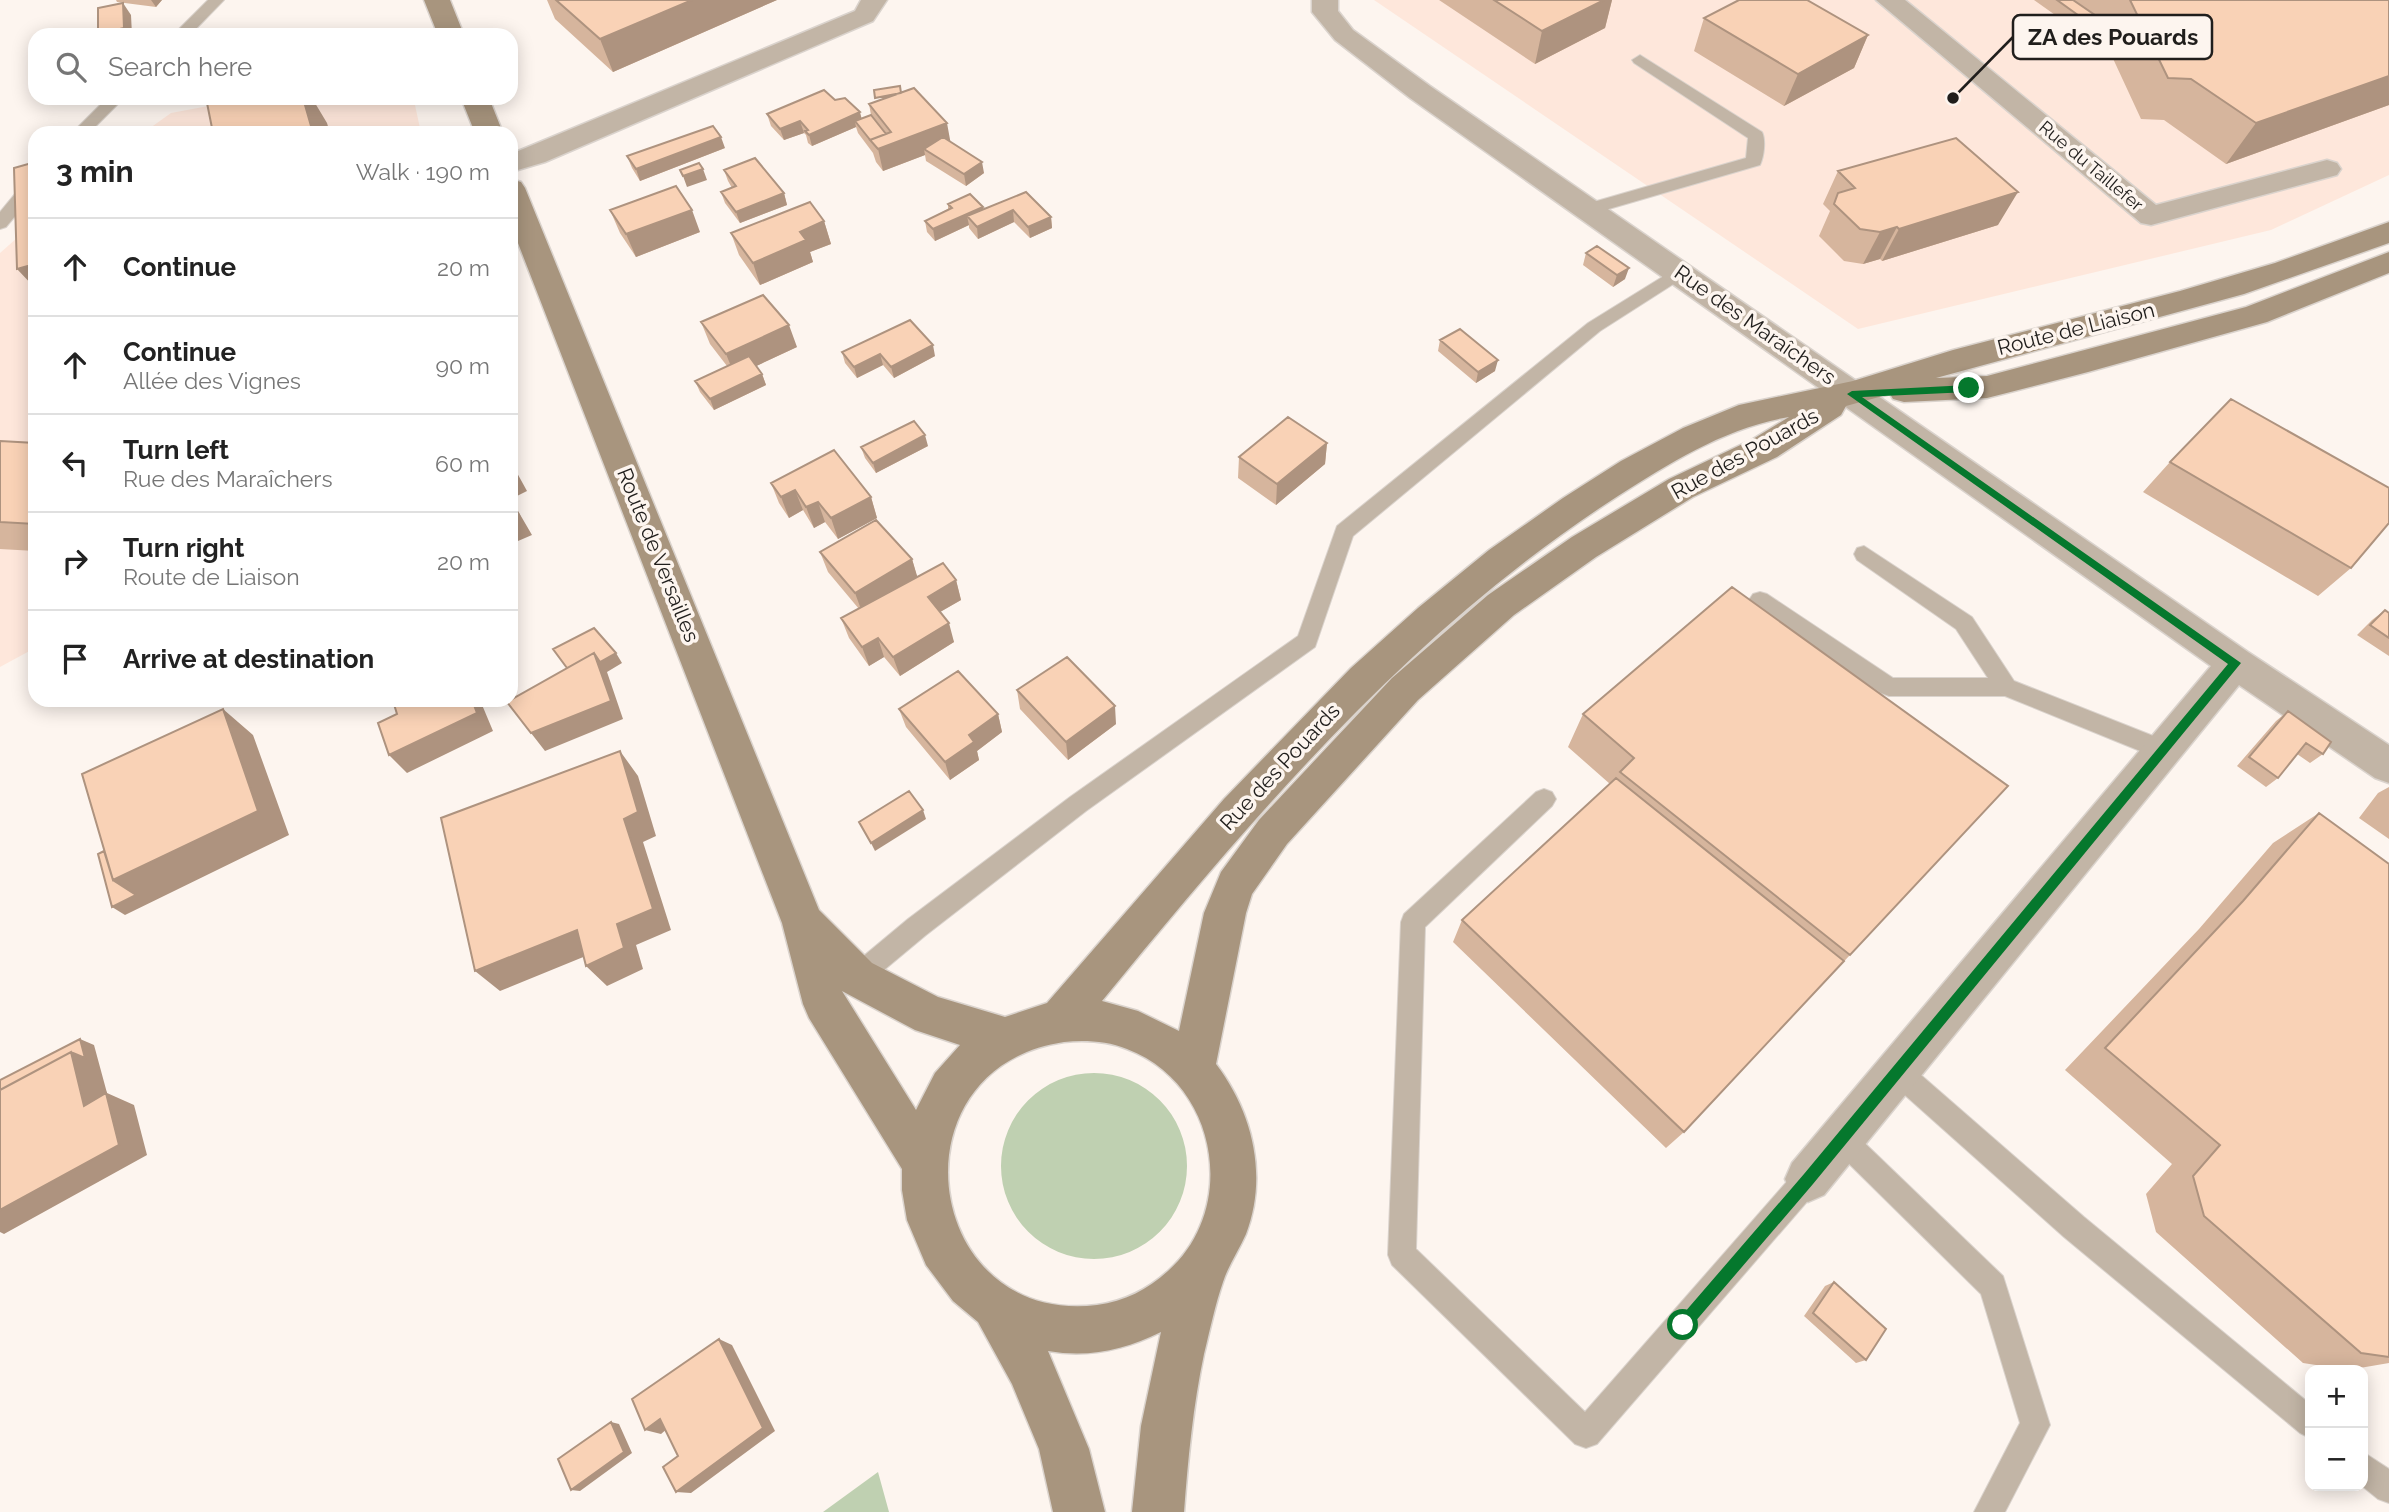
<!DOCTYPE html>
<meta charset="utf-8">
<style>
:root{--surface:#fff;--page:#f2f2f2;--text:#222;--muted:#767676;--line:#e0e0e0}
body{margin:0;font-family:Raleway,sans-serif;background:var(--page);color:var(--text)}
.controls{position:absolute;right:21px;bottom:21px;display:grid;overflow:hidden;border-radius:14px;box-shadow:0 4px 18px #0003}
.controls button{width:63px;height:63px;display:grid;place-items:center;padding:0;border:0;border-bottom:2px solid var(--line);background:var(--surface);color:var(--text);font:35px sans-serif}
.stop{position:absolute;width:21px;height:21px;margin:-16px;border:5px solid #05782d;border-radius:50%;background:#fff}
.stop.end{background:#05782d;border-color:#fff;box-shadow:0 2px 7px #0008}
.list{margin:0;padding:0;list-style:none}
h2{display:flex;justify-content:space-between;align-items:center;height:91px;margin:0;padding:0 28px;font-size:30px}
h2 small{font-size:23px;font-weight:400;color:var(--muted)}
.list li{display:grid;grid-template-columns:46px 1fr auto;gap:21px;align-items:center;box-sizing:border-box;height:98px;padding:0 28px;border-top:2px solid var(--line)}
.list b{display:block;font-size:26px;white-space:nowrap}
.list p{margin:0;font-size:23px;white-space:nowrap;color:var(--muted)}
.list em{font-size:23px;font-style:normal;color:var(--muted)}
.icon{flex:none;width:38px;height:38px;fill:none;stroke:currentColor;stroke-width:2;stroke-linecap:round;stroke-linejoin:round}
.map{position:relative;flex:none;width:2389px;height:1512px;overflow:hidden}
.search{position:absolute;background:var(--surface);box-shadow:0 4px 18px #0003;left:28px;top:28px;width:490px;height:77px;display:flex;align-items:center;gap:18px;box-sizing:border-box;padding:0 24px;border-radius:21px;color:var(--muted);font-size:26px}
.panel{position:absolute;background:var(--surface);box-shadow:0 4px 18px #0003;left:28px;top:126px;width:490px;height:581px;border-radius:21px}
.map>svg:first-child{display:block}
.industrial{fill:#fee7db}
.green{fill:#bfd0b1}
.lines{fill:none;stroke-linecap:round;stroke-linejoin:round}
.lane-casing{stroke:#dad3cd;stroke-width:2}
.street-casing{stroke:#dad3cd;stroke-width:3}
.secondary-casing{stroke:#dad3cd;stroke-width:3}
.lane{fill:#c2b5a6;fill-rule:evenodd}
.street{fill:#c2b5a6;fill-rule:evenodd}
.secondary{fill:#a8957e;fill-rule:evenodd}
.wall{fill:#d6b59d}
.shaded-wall{fill:#ae937f}
.building{fill:#f9d2b6;stroke:#ae937f;stroke-width:2}
.route{fill:#05782d}
.labels{text-anchor:middle;stroke-width:7;stroke-linejoin:round;paint-order:stroke}
.far-street-label{font-size:18px;fill:#201e1c;stroke:#fdf5ef}
.street-label{font-size:21px;fill:#201e1c;stroke:#fdf5ef}
.leader{fill:none;stroke:#201e1c;stroke-width:2.5}
.callout-dot{fill:#201e1c;stroke:#fdf5ef;stroke-width:2.5}
.callout{fill:#fdf5ef;stroke:#201e1c;stroke-width:2.5}
.callout-label{font-size:23px;text-anchor:middle;font-weight:bold;fill:#201e1c}
</style>
<div class="map">
<svg width="2389" height="1512" viewBox="0 0 2389 1512">
<rect width="100%" height="100%" fill="#fdf5ef"/>
<path class="industrial" d="M1374,0h981l34,20v155l-118,55 -413,99z
M251,98h117l47,7 6,28h-278l28,-20z
M35,222v426l-35,19v-414z"/>
<path class="green" d="M1001 1166a93 93 0 1 1 186 0a93 93 0 1 1-186 0Z
M878,1472l11,40h-66z"/>
<g class="lines">
<g class="lane-casing">
<path id="lane" d="M208,0h16l-34,35h-17z
M1640,55l122,77c4,8 2,25 -2,33l-165,48h-12l-3,-4 3,-4 163,-47 2,-20 -114,-75 -2,-3z
M107,98h17l-35,35h-17z
M35,176v16l-29,35 -6,2v-17l29,-35z
M1680,266l6,2 3,4 -3,4 -86,55 -247,205 -38,111 -229,164 -160,124 -60,50 -9,4 -9,-4 -4,-8 4,-8 60,-50 162,-122 228,-161 39,-110 251,-203z
M1864,546l108,71 42,64 157,62 3,7 -3,7 -8,3 -8,-3 -150,-61h-116l-8,-3 -128,-87 -4,-6 4,-6 7,-2 7,2 126,84h95l-32,-49 -99,-69 -3,-6 3,-6z
M1544,789l8,3 4,7 -4,7 -127,121 -9,322 169,163 213,-243 10,-4 10,4 4,10 -4,10 -221,255 -11,4 -11,-4 -183,-179 -4,-10 13,-333 3,-8 132,-122z
M1897,1058l9,4 178,155 226,187v34l-10,-5 -236,-196 -176,-157 -4,-9 4,-9z
M1841,1125l9,4 153,147 47,149 -45,87h-31l46,-89 -39,-129 -149,-147 -4,-9 4,-9z
M2363,1452l26,17v34l-11,-4 -16,-13z"/>
</g>
<g class="street-casing">
<path id="street" d="M861,0h26l-14,21 -328,141 -34,10v-18l344,-143z
M1312,0h26v11l15,19 77,56 818,566 141,93v38l-14,-5 -136,-93 -415,510 -16,7 -16,-7 -7,-16 7,-16 419,-497 -801,-568 -75,-58 -23,-28z
M1876,0h29l251,205 171,-45 10,3 4,6 -4,6 -186,50 -10,-2z"/>
</g>
<g class="secondary-casing">
<path id="secondary" d="M424,0h26l14,35h-26z
M461,98h28l14,35h-28z
M511,179l10,3 4,6 294,722 53,53 66,34 67,20 42,-14 177,-204 127,-131 67,-60 71,-58 74,-52 58,-37 62,-33 56,-23 114,-24 100,-31 227,-59 95,-28 114,-41v21l-145,51 -308,84 51,-2 259,-69 143,-55v21l-122,49 -179,50 -101,26 -83,4 -11,-3 -3,-5 -44,12 -5,9 -64,42 -84,40 -97,60 -82,58 -96,85 -131,144 -35,50 -6,19 -30,151c37,49 52,112 30,170 -7,16 -18,32 -23,48 -8,23 -13,48 -19,72 -11,52 -16,105 -20,158h-52l9,-86 20,-94c-36,18 -72,26 -113,19l41,98 16,63h-52l-14,-63 -27,-65 -34,-62 -25,-21 -27,-36 -19,-45 -5,-30v-21l-93,-151 -6,-14 -21,-81 -271,-698zM1789,417l-36,22 -84,40 -97,58 -84,58 -96,83 -133,142 -38,52 -17,41 -25,118 -41,-20 -36,-10c153,-187 311,-373 516,-505 53,-34 109,-69 171,-79zM842,991l73,39 45,15 -25,28 -19,37zM1064,1042c21,-2 43,-1 63,7 91,34 112,159 41,222 -21,19 -43,30 -71,34 -174,21 -209,-237 -33,-263z"/>
</g>
<use href="#lane" class="lane"/>
<use href="#street" class="street"/>
<use href="#secondary" class="secondary"/>
</g>
<path class="wall" d="M116,0h46l-6,7 -39,-5z
M547,0h230l-164,72 -58,-53z
M1439,0h173l-7,28 -70,36z
M2034,0h355v105l-163,59 -62,-44 -23,-1 -38,-82 -2,-1 -12,3z
M1704,18l164,17 -14,33 -70,38 -90,-55z
M901,92l49,50 34,31 -18,13 -40,-25 -1,-6 -42,16 -7,-9 -3,-9 -15,-20 -2,-6 -44,19 -4,-3 -2,-8 -2,-2 -20,7 -13,-14 -4,-12 68,-14 26,19 10,-4 -2,-11z
M725,148l-85,33 -8,-13 -5,-12z
M724,170l60,23 3,12 -47,18 -15,-20 -4,-11 11,-4 -4,-7z
M1838,171l160,54 -116,36 -2,-2 -17,5 -19,-3 -25,-25 11,-25 -7,-7z
M1026,192l25,25 1,11 -22,10 -16,-16 -36,17 -9,-11v-3l-34,16 -8,-9 -2,-11 23,-12v-5l35,6z
M610,210l90,22 -64,25 -16,-24z
M824,221l7,23 -21,8 3,10 -53,23 -21,-30 -8,-22z
M1586,253l39,26 -12,8 -30,-22z
M701,322l96,25 -41,19 6,8 4,11 -52,25 -14,-18 -5,-11 32,-15 -17,-22z
M1440,340l55,31 -19,12 -38,-32z
M842,352l93,4 -41,22 -11,-13 -26,13 -12,-15z
M0,441l35,2v108l-35,-2z
M1327,443l-2,21 -49,41 -38,-27 1,-21z
M928,446l-52,27 -11,-15 -4,-11z
M2170,462l181,106 -33,28 -175,-104z
M771,483l100,14 6,21 -39,21 -13,-17 -11,6 -11,-18 -14,8 -10,-15z
M820,552l92,7 5,18 39,3 5,20 -21,12 14,30 -54,34 -16,-19 -15,9 -20,-28 -8,-20 18,-9 -31,-37z
M1732,587l118,368 -166,177 -18,16 -213,-206 9,-22 148,-136 -42,-37 15,-33z
M2385,610l4,3v43l-32,-21 15,-15z
M1017,690l99,34 -48,36 -48,-51z
M899,709l99,5 4,18 -25,19 2,9 -29,20 -44,-53z
M2288,711l35,43 -13,9 -13,-9 -19,24 -12,9 -29,-21 39,-45z
M2389,787v52l-30,-21 19,-25z
M2319,813l70,51v499l-41,7 -45,-7 -147,-131 -10,-38 26,-30 -107,-94 134,-141 74,-86z
M1834,1282l32,78 -10,3 -52,-47 21,-30z"/>
<path class="shaded-wall" d="M151,0h11l-6,7z
M692,0h85l-164,72 -13,-33z
M1604,0h8l-7,28 -70,36 7,-33z
M123,3l8,12 1,20h-33l-1,-1z
M2108,24l-7,12 -12,3 7,-11z
M1868,35l-14,33 -70,38 14,-32z
M2389,76v29l-163,59 30,-41z
M303,98h9l15,25 3,10h-17z
M860,112l3,12 -8,-3 1,6 -44,19 -3,-11z
M800,121l4,12 -20,7 -4,-11z
M947,123l4,22 -27,4 1,6 -42,16 -5,-22z
M721,137l4,11 -85,33 -4,-12z
M982,162l2,11 -18,13 -2,-12z
M703,169l4,11 -20,7 -4,-11z
M2018,192l-20,33 -116,36 17,-32z
M784,193l3,12 -47,18 -4,-11z
M983,207l2,11 -18,-2 2,9 -34,16 -2,-12z
M692,210l8,22 -64,25 -10,-23z
M1013,210l1,12 -36,17 -1,-12z
M1051,217l1,11 -22,10 -2,-11z
M824,221l7,23 -21,8 3,10 -53,23 -7,-22 47,-31z
M1897,227l-17,32 -17,5 17,-32z
M35,264v24l-18,-19z
M1629,268l-4,11 -12,8 4,-12z
M789,325l8,22 -62,29 -9,-22z
M933,345l2,11 -41,22 -3,-11z
M880,354l3,11 -26,13 -3,-11z
M1498,360l-3,11 -19,12 2,-11z
M762,374l4,11 -52,25 -4,-11z
M925,435l3,11 -52,27 -3,-10z
M1327,443l-2,21 -49,41 1,-21z
M511,462l16,29 -16,8 21,36 -21,9z
M795,490l8,20 -14,8 -8,-21z
M871,497l6,21 -39,21 -7,-21z
M818,502l7,20 -11,6 -8,-21z
M912,559l6,20 -56,33 -7,-19z
M956,580l5,20 -28,16 -5,-19z
M949,623l5,19 -54,34 -7,-19z
M878,638l6,19 -15,9 -7,-19z
M594,653h22l6,10 -15,9 16,47 -78,32 -14,-18z
M472,700h8l13,31 -86,42 -18,-18z
M1115,706l1,18 -48,36 -2,-18z
M223,709l30,26 36,100 -164,80 -13,-8 1,-27z
M998,714l4,18 -25,19 2,9 -29,20 -5,-18 24,-27z
M620,751l18,25 18,60 -13,6 28,88 -35,15 7,24 -36,17 -21,-20 31,-42 7,-105z
M923,810l3,9 -51,32 -4,-8z
M577,930l21,21 -98,40 -25,-20z
M80,1039l14,6 13,48 27,12 13,50 -143,79 -4,-2v-22l84,-104 -13,-54z
M719,1339l13,6 43,86 -84,62 -15,-1z
M660,1419l15,3 -14,12 -16,-4z
M611,1422l8,2 13,29 -52,38 -9,-1z"/>
<path class="building" d="M556,0h136l-92,39z
M1494,0h110l-62,31z
M1739,0h68l61,35 -70,39 -94,-56z
M2057,0h16l35,24 -12,4z
M2130,0h259v76l-133,47 -65,-44 -23,-1z
M123,3l1,25 -26,6v-26z
M900,86l1,7 -26,5 -1,-8z
M914,88l33,35 -69,26 -8,-9 21,-8 -22,-28z
M824,90l11,10 10,-2 15,14 -51,23 -4,-4 3,-1 -8,-9 -20,8 -13,-15z
M206,98h97l10,35h-100z
M871,115l15,19 -16,6 1,1 -16,-20z
M713,126l8,11 -85,32 -9,-13z
M943,137l39,25 -18,12 -40,-25z
M1956,138l62,54 -119,37 -2,-2 -17,5 -20,-3 -26,-25 4,-11 17,-5 -17,-17z
M755,158l29,35 -48,19 -15,-20 15,-6 -12,-16z
M35,162v102l-18,5 -3,-101z
M699,163l4,6 -20,7 -3,-6z
M676,186l16,24 -66,24 -16,-24z
M1026,192l25,25 -23,10 -15,-17 -36,17 -10,-11z
M970,194l13,13 -50,22 -8,-8 27,-13 -4,-4z
M810,202l14,19 -24,11 6,8 -53,23 -22,-30z
M1597,246l32,22 -12,7 -31,-22z
M763,295l26,30 -63,29 -25,-32z
M910,320l23,25 -42,22 -11,-13 -26,13 -12,-15z
M1460,329l38,31 -20,12 -38,-32z
M749,356l13,18 -52,25 -15,-18z
M2231,399l158,89v35l-38,45 -181,-106z
M1288,417l39,26 -50,41 -38,-27z
M914,421l11,14 -52,28 -12,-16z
M0,441l35,2v81l-35,-2z
M834,450l37,47 -40,21 -13,-16 -12,5 -11,-17 -14,7 -10,-14z
M511,501l8,14 -8,3z
M876,520l36,39 -57,34 -35,-41z
M943,563l13,17 -28,17 21,26 -56,34 -15,-19 -16,9 -21,-29z
M1732,587l276,199 -158,169 -230,-183 14,-14 -51,-44z
M2385,610l4,3v25l-19,-13z
M594,628l22,25 -16,9 -6,-9 -27,15 -14,-19z
M594,653l17,48 -80,32 -24,-31z
M1067,657l48,49 -49,36 -49,-52z
M958,671l40,43 -29,21 5,7 -29,20 -46,-53z
M395,700h77l5,13 -88,42 -11,-32 19,-9 -4,-13z
M223,709l35,102 -145,69 -31,-106z
M2288,711l43,31 -8,12 -17,-11 -28,35 -29,-21z
M620,751l18,61 -14,7 29,90 -36,15 7,24 -38,18 -9,-36 -102,41 -34,-153z
M1616,778l228,183 -160,171 -222,-212z
M909,791l14,19 -52,33 -12,-21z
M2319,813l70,51v493l-28,-4 -157,-137 -11,-40 27,-31 -115,-97 138,-147z
M104,851l9,29 23,15 -24,12 -14,-53z
M80,1039l5,19 -14,-6 -71,38v-10z
M71,1052l13,54 22,-13 13,52 -119,65v-120z
M1834,1282l52,47 -20,31 -53,-47z
M719,1339l44,89 -87,64 -13,-25 15,-11 -18,-37 -15,11 -13,-31z
M611,1422l13,30 -53,38 -13,-31z"/>
<path class="route" d="M1969,385l5,3 -5,4 -107,5 379,266 -428,521 -125,146 -5,2 -5,-2v-10l126,-146 424,-510 -381,-270 5,-3z"/>
<g class="labels">
<g class="far-street-label">
<text transform="translate(2091 166) rotate(40)" y="6">Rue du Taillefer</text>
</g>
<g class="street-label">
<text transform="translate(1755 325) rotate(35)" y="7">Rue des Maraîchers</text>
<text transform="translate(2076 329) rotate(-14)" y="7">Route de Liaison</text>
<text transform="translate(1745 454) rotate(-29)" y="7">Rue des Pouards</text>
<text transform="translate(658 555) rotate(68)" y="7">Route de Versailles</text>
<text transform="translate(1280 767) rotate(-47)" y="7">Rue des Pouards</text>
</g>
</g>
<path class="leader" d="M1953 98L2013 37"/>
<circle class="callout-dot" cx="1953" cy="98" r="7"/>
<rect class="callout" x="2013" y="15" width="199" height="44" rx="7"/>
<g class="callout-label">
<text x="2113" y="45">ZA des Pouards</text>
</g>
</svg>
<div class="controls">
<button>+</button>
<button>−</button>
</div>
<div class="stop" style="left:1683px;top:1325px"></div>
<div class="stop end" style="left:1969px;top:388px"></div>
<div class="search"><svg class="icon" aria-label="search" viewBox="0 0 24 24"><circle cx="10" cy="10" r="6"/><path d="M15 15l6 6"/></svg>Search here</div>
<section class="panel">
<h2>3 min<small>Walk · 190 m</small></h2>
<ul class="list">
<li><svg class="icon" aria-label="ahead" viewBox="0 0 24 24"><path d="M12 20V5M6 11l6-6 6 6"/></svg><div><b>Continue</b></div><em>20 m</em></li>
<li><svg class="icon" aria-label="ahead" viewBox="0 0 24 24"><path d="M12 20V5M6 11l6-6 6 6"/></svg><div><b>Continue</b><p>Allée des Vignes</p></div><em>90 m</em></li>
<li><svg class="icon" aria-label="left" viewBox="0 0 24 24"><path d="M17 20v-9H6M10 6l-5 5 5 5"/></svg><div><b>Turn left</b><p>Rue des Maraîchers</p></div><em>60 m</em></li>
<li><svg class="icon" aria-label="right" viewBox="0 0 24 24"><path d="M7 20v-9h11M14 6l5 5-5 5"/></svg><div><b>Turn right</b><p>Route de Liaison</p></div><em>20 m</em></li>
<li><svg class="icon" aria-label="arrive" viewBox="0 0 24 24"><path d="M6 21V4h12l-3 4 3 4H6"/></svg><div><b>Arrive at destination</b></div></li>
</ul>
</section>
</div>
